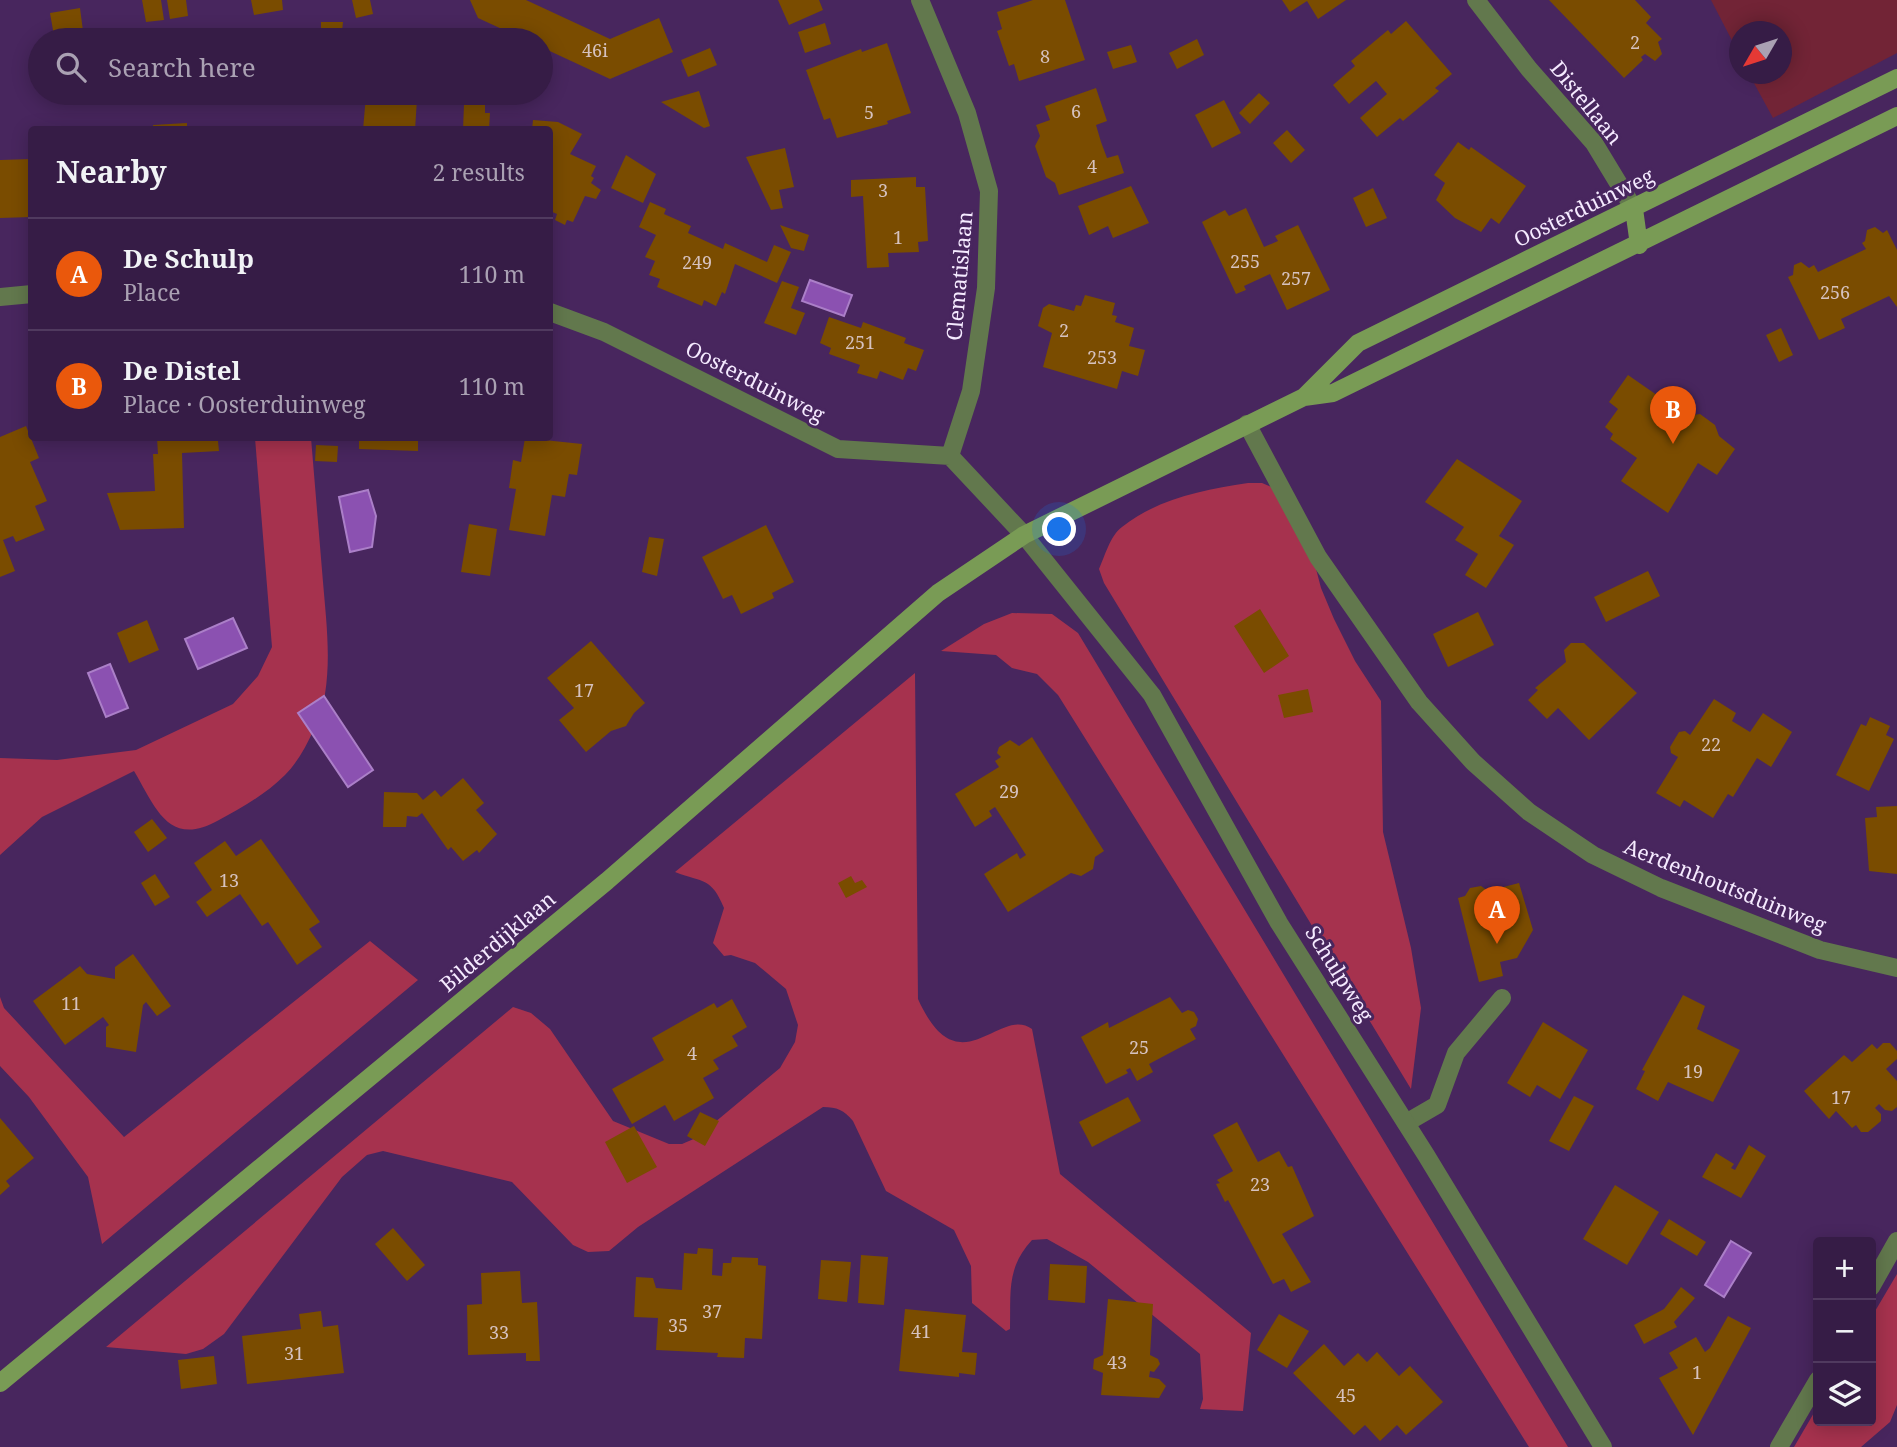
<!DOCTYPE html>
<meta charset="utf-8">
<style>
:root{--surface:#361c46;--page:#3d254d;--text:#f1f3f6;--muted:#aaa1b3;--line:#503a5f;--accent:#ea580c}
body{margin:0;font-family:"Noto Serif",serif;background:var(--page);color:var(--text)}
.controls{position:absolute;right:21px;bottom:21px;display:grid;overflow:hidden;border-radius:7px;box-shadow:0 4px 18px #0003}
.controls button{width:63px;height:63px;display:grid;place-items:center;padding:0;border:0;border-bottom:2px solid var(--line);background:var(--surface);color:var(--text);font:35px sans-serif}
.compass{position:absolute;left:1729px;top:21px;width:63px;height:63px;border-radius:50%;background:var(--surface);box-shadow:0 4px 18px #0003;rotate:231deg}
.you{position:absolute;left:1060px;top:530px;width:24px;height:24px;margin:-18px;border:5px solid #fff;border-radius:50%;background:#1a73e8;box-shadow:0 0 0 10px #1a73e833}
.badge{display:grid;place-items:center;width:46px;height:46px;border-radius:50%;background:var(--accent);color:#fff;font-size:23px;font-weight:700}
.pin{position:absolute;translate:-50% -58px;filter:drop-shadow(0 2px 4px #0008)}
.pin::after{content:'';position:absolute;top:37px;width:24px;height:21px;background:inherit;clip-path:polygon(0 0,100% 0,50% 100%)}
.list{margin:0;padding:0;list-style:none}
h2{display:flex;justify-content:space-between;align-items:center;height:91px;margin:0;padding:0 28px;font-size:30px}
h2 small{font-size:23px;font-weight:400;color:var(--muted)}
.list li{display:grid;grid-template-columns:46px 1fr auto;gap:21px;align-items:center;box-sizing:border-box;height:112px;padding:0 28px;border-top:2px solid var(--line)}
.list b{display:block;font-size:26px;white-space:nowrap}
.list p{margin:0;font-size:23px;white-space:nowrap;color:var(--muted)}
.list em{font-size:23px;font-style:normal;color:var(--muted)}
.icon{flex:none;width:38px;height:38px;fill:none;stroke:currentColor;stroke-width:2;stroke-linecap:round;stroke-linejoin:round}
.map{position:relative;flex:none;width:1897px;height:1447px;overflow:hidden}
.search{position:absolute;background:var(--surface);box-shadow:0 4px 18px #0003;left:28px;top:28px;width:525px;height:77px;display:flex;align-items:center;gap:18px;box-sizing:border-box;padding:0 24px;border-radius:38px;color:var(--muted);font-size:26px}
.panel{position:absolute;background:var(--surface);box-shadow:0 4px 18px #0003;left:28px;top:126px;width:525px;height:315px;border-radius:7px}
.map>svg:first-child{display:block}
.green{fill:#722436}
.forest{fill:#a6324e}
.water{fill:#8b51b1;stroke:#ab7fc8;stroke-width:2}
.building{fill:#7a4c00}
.lines{fill:none;stroke-linecap:round;stroke-linejoin:round}
.lane{stroke:#62784d;stroke-width:18}
.street{stroke:#62784d;stroke-width:18}
.secondary{stroke:#799b55;stroke-width:18}
.labels{text-anchor:middle;stroke-width:6;stroke-linejoin:round;paint-order:stroke}
.number-label{font-size:18px;fill:#d6c2bf}
.street-label{font-size:21px;fill:#f5eaff;stroke:#48265e}
</style>
<div class="map">
<svg width="1897" height="1447" viewBox="0 0 1897 1447">
<rect width="100%" height="100%" fill="#48265e"/>
<path class="green" d="M1711,0h186v53l-124,65 -24,-44h33v-42h-42l-1,22z"/>
<path class="forest" d="M255,438h56c4,48 8,96 12,144 3,36 8,75 2,112 -5,26 -21,62 -40,81 -19,19 -42,32 -66,45 -51,29 -64,-14 -85,-49l-92,46 -42,38v-97l57,2 79,-10 97,-46 25,-28 14,-29z
M1248,483h14l12,5 35,54 12,46 13,31 21,42 26,40 2,131 28,116 10,60 -10,81 -307,-506 -5,-14c6,-13 11,-33 23,-42 37,-29 81,-37 126,-44z
M1012,613l40,1 26,19 490,814h-39l-471,-752 -21,-21 -25,-6 -16,-13 -55,-4 43,-27z
M915,673l3,326c41,91 81,6 114,30l28,145 191,159 -8,78 -43,-2 3,-10 -3,-45 -112,-92 -41,-23 -15,1c-26,28 -21,53 -22,89l-4,2 -34,-28 -1,-37 -17,-36 -68,-39 -33,-70c-9,-11 -16,-14 -30,-14l-185,120 -29,24 -21,1 -15,-7 -61,-63 -129,-31 -16,4 -25,22 -118,157 -21,15 -17,5 -80,-7 407,-340 18,6 19,16 63,92 56,23h13l14,-6 84,-70 15,-26 3,-17 -12,-36 -31,-26 -24,-8 -7,1 -11,-13 11,-35c-13,-31 -20,-25 -49,-36z
M370,941l48,39 -316,264 -14,-67 -59,-80 -29,-31v-69l4,11 120,129z
M1897,1274v131l-7,17 -29,25h-67l24,-41v15h53v-103z"/>
<path class="water" d="M810,280l42,15 -8,21 -42,-15z
M368,490l8,26 -4,31 -22,5 -11,-55z
M233,618l14,30 -49,21 -13,-30z
M110,664l18,44 -22,9 -18,-44z
M324,696l49,74 -25,17 -50,-74z
M1731,1241l20,12 -27,44 -19,-12z"/>
<path class="building" d="M142,0h19l3,20 -18,2z
M167,0h19l2,16 -18,3z
M251,0h31l1,10 -29,5z
M352,0h18l3,14 -17,4z
M470,0h56l84,39 49,-21 14,34 -63,27 -69,-32v-7h-15l-48,-22z
M778,0h41l4,10 -34,15z
M1033,0h32l20,60 -66,21 -5,-17 -5,2 -12,-35 5,-2 -5,-17z
M1282,0h64l-28,19 -11,-18 -17,11z
M1549,0h86l16,17 -5,6 16,16 -4,3 4,12 -7,7 -10,-7 -4,3 2,3 -19,18z
M80,8l3,23 -29,5 -4,-23z
M1406,21l46,53 -17,14 4,3 -36,30 -3,-3 -23,19 -17,-19 27,-24 -11,-13 -27,23 -16,-19 22,-19 -4,-5 37,-31 3,4z
M321,22h22l-2,18h-20z
M825,23l6,21 -26,9 -7,-21z
M302,32l16,1v7h-16z
M1197,39l7,16 -27,14 -8,-16z
M887,43l24,70 -24,8 1,3 -51,14 -7,-20 -6,2 -18,-50 55,-21 1,3z
M1131,45l6,17 -24,7 -6,-17z
M710,48l7,17 -29,12 -7,-17z
M1096,88l11,33 -11,4 5,17 6,16 11,-3 6,18 -65,22 -4,-12 -9,-6 -11,-31 5,-10 -4,-11 14,-5 -5,-14z
M699,91l11,35 -6,2 -43,-26z
M1259,93l11,10 -20,21 -11,-11z
M366,95l51,4 -2,31h-52z
M1224,100l17,33 -29,15 -17,-33z
M464,104l21,1v8h5l-1,17h-26z
M533,120l25,2 24,12 -12,20 26,12 -5,10 3,2 -3,5 10,7 -5,9 -11,-3 -12,26 -6,-2 -2,5 -10,-5 2,-6 -7,-3v-81h-18z
M187,123v7h-34v-5z
M1287,130l18,20 -14,13 -18,-20z
M1458,142l11,8 2,-3 55,39 -27,38 -8,-6 -10,14 -26,-14 -19,-18 9,-17 -11,-8z
M785,148l9,39 -15,3 4,18 -12,2 -25,-53z
M626,155l30,19 -13,29 -32,-15z
M32,159v58l-32,1v-58z
M916,177v10h9l3,54 -10,1 1,10 -31,1 1,14 -22,1 -4,-72 -12,1v-17z
M1131,186l18,37 -36,15 -5,-12 -19,9 -11,-29z
M1373,188l14,30 -21,9 -13,-29z
M650,202l16,7 -2,5 27,12 -3,7 35,16 2,-6 42,19 7,-17 17,7 -14,31 -42,-19 -10,30 -3,-2 -6,14 -12,-6 -2,6 -45,-19 3,-8 -11,-4 6,-14 -10,-4 11,-22 -17,-8z
M1246,208l18,39 14,-6 -3,-5 23,-11 32,65 -43,20 -17,-36 -26,12 2,4 -10,4 -34,-72 23,-12 4,6z
M780,225l29,10 -5,16 -13,-3z
M1875,227l8,6 4,-3 10,20v57l-8,-11 -48,23 4,9 -26,12 -31,-63 5,-2 1,-10 7,-3 8,6 5,-3 4,7 25,-12 23,-11 -4,-6 3,-2 2,-11z
M782,281l17,6 -8,21 14,5 -9,22 -32,-12z
M1085,295l30,8 -3,12 5,1 -2,6 19,6 -5,18 16,4 -7,26 -16,-5 -5,18 -74,-22 9,-34 -14,-7 5,-18 6,-4 25,7 2,-6 5,1z
M829,317l32,11 2,-6 43,16 -2,5 20,7 -8,21 -8,-3 -5,12 -23,-9 -3,8 -20,-6 3,-8 -31,-11 2,-6 -11,-5z
M1781,328l12,27 -14,7 -13,-27z
M1628,375l59,41 13,-2 15,11 4,11 16,13 -18,26 -19,-12 -30,50 -47,-32 16,-23 -27,-19 3,-5 -8,-7 13,-18 -9,-7z
M26,426l13,32 -9,4 17,39 -12,5 10,24 -29,12 -3,-6 -10,4 12,31 -15,6v-140z
M157,438h73l1,2 -13,1 1,10 -37,2 2,75 -64,2 -13,-37 48,-2 -2,-37h5z
M359,438h59v13l-59,-2z
M525,438l57,6 -5,31 -8,-1 -4,23 -13,-2 -7,41 -36,-6 7,-41 -7,-1 4,-28 8,2z
M316,445l22,1 -1,16 -22,-1z
M1457,459l65,42 -23,35 15,9 -28,43 -21,-13 13,-21 -23,-14 9,-13 -39,-25z
M469,524l28,5 -7,47 -29,-4z
M766,525l28,57 -22,11 2,5 -33,16 -9,-19 -9,4 -21,-42z
M649,537l15,2 -7,37 -15,-4z
M1648,571l12,25 -54,26 -12,-25z
M1260,609l29,47 -25,17 -30,-47z
M1478,612l16,33 -46,22 -15,-33z
M147,620l12,30 -30,13 -12,-30z
M591,641l54,62 -11,10 -8,13 -15,5 -25,21 -27,-32 15,-12 -27,-30z
M1571,643h13l53,50 -48,47 -31,-32 -11,11 -19,-19 10,-10 -3,-2 31,-26 -2,-12z
M1308,689l5,23 -29,6 -6,-23z
M1714,699l22,14 -4,8 18,11 13,-19 29,19 -21,35 -14,-9 -24,39 -5,-3 -15,24 -29,-18 -4,7 -24,-14 22,-36 -7,-4 -1,-6 9,-15 6,-1 5,4z
M1870,717l20,9 -4,9 8,4 -25,52 -33,-16 25,-51 5,2z
M1032,737l72,114 -9,6 -2,12 -12,7 -10,-3 -63,39 -24,-38 33,-21 3,6 6,-4 -31,-48 -6,4 3,5 -17,11 -20,-33 44,-27 -4,-6 6,-4 -4,-4 2,-6 11,-7 9,6z
M463,778l21,25 -8,7 21,24 -18,19 -2,-3 -14,11 -12,-14 -3,3 -26,-37 -5,4 -10,-1 -1,11h-23l1,-35 33,1 6,7 12,-10 6,7z
M1897,806v68l-28,-3 -4,-53 12,-1 -1,-10z
M152,819l15,19 -19,14 -14,-20z
M261,839l59,83 -11,7 13,18 -25,18 -29,-43 -6,4 -22,-32 -33,23 -11,-15 16,-12 -18,-27 31,-22 11,15z
M155,874l15,23 -15,9 -14,-23z
M851,876l4,7 7,-3 5,7 -21,11 -8,-15z
M1519,883l14,47 -16,28 -17,4 3,14 -24,6 -21,-84 7,-2 5,-8 11,-2 7,5z
M133,954l38,52 -14,10 -11,-14 -3,3 -7,47 -30,-5v-20l3,-2 -6,-8 -38,28 -32,-44 47,-35 7,8 28,5v-12z
M1683,995l22,11 -8,23 43,21 -27,52 -45,-20 -10,19 -22,-12 9,-18 -3,-1z
M1170,997l12,16 6,-3 6,2 4,7 -2,7 -6,3 6,10 -47,25 4,8 -16,9 -7,-13 -4,2 2,3 -22,11 -25,-47 27,-15 1,6z
M732,999l15,28 -15,9 6,10 -25,14 6,9 -16,9 11,20 -40,23 -9,-16 -33,19 -20,-35 52,-29 -12,-22 62,-35 3,5z
M1543,1022l45,28 -28,49 -23,-14 -7,12 -23,-14z
M1883,1043h7l7,8v8l-11,10 11,12v26l-5,4 -7,-1 -6,-6 -4,4 6,6v7l-13,11h-7l-5,-7 -4,3 -16,-17 -7,8 -25,-28 40,-36 8,7 20,-18 5,5z
M1574,1096l20,10 -25,45 -20,-10z
M1128,1097l13,24 -49,26 -13,-25z
M700,1112l19,9 -14,25 -18,-10z
M0,1118l34,40 -28,23 4,5 -10,9z
M1237,1122l21,40 21,-11 9,16 4,-1 22,50 -32,18 29,48 -20,10 -7,-13 -11,5 -45,-84 -3,2 -9,-18 4,-1 -3,-3 16,-9 -20,-36z
M634,1126l23,41 -30,16 -22,-41z
M1749,1145l17,11 -25,42 -39,-21 14,-24 18,11 -3,4 4,2z
M1615,1185l44,27 -32,53 -44,-26z
M1669,1219l37,23 -9,14 -37,-22z
M393,1228l32,37 -18,16 -32,-37z
M698,1248l15,1 -1,26 10,1 1,-13h8l1,-6 26,1v7l8,1 -4,73 -17,-1 -1,20 -27,-1 1,-4 -62,-3 2,-32 -24,-1 2,-40 17,1 3,10 26,2 2,-37 13,1z
M861,1255l27,2 -4,48 -26,-2z
M821,1260l30,2 -4,40 -29,-3z
M1050,1264l37,2 -2,37 -37,-3z
M520,1271l2,32 15,-1 3,59h-14v-8l-58,2 -1,-50 15,-1 -1,-31z
M1681,1287l14,11 -21,24 3,5 -33,17 -10,-19 30,-16z
M1108,1299l45,5 -3,51 8,4 2,5 -6,8 -4,-1 -1,6 10,2 7,7 -7,12 -58,-3 2,-22 -10,-4 1,-10 9,-4z
M905,1309l61,6 -4,37 15,1 -2,22 -16,-2v4l-60,-6z
M321,1311l2,16 15,-2 6,48 -97,11 -5,-48 59,-7 -2,-15z
M1279,1314l30,17 -22,37 -30,-18z
M1728,1316l23,12 -58,107 -34,-57 19,-10 -9,-15 27,-16 9,15 5,-4z
M1324,1344l20,22 14,-13 9,9 10,-10 22,24 11,-10 33,36 -37,33 -9,-10 -17,16 -15,-16 -11,10 -61,-62z
M214,1356l3,28 -36,5 -3,-29z"/>
<g class="lines">
<path class="lane" d="M1406,1123l31,-18 19,-52 46,-55"/>
<path class="street" d="M920,0l47,113 22,78 -3,97 -15,103 -21,65
M1476,0l53,69 65,74 40,66
M0,297l32,-3
M550,312l54,20 234,117 112,7
M1247,424l71,133 101,145 54,60 56,50 64,43 68,33 159,62 77,18
M950,456l74,79 128,160 127,228 147,232 177,292
M1871,1287l26,-46
M1779,1447l39,-67"/>
<path class="secondary" d="M1634,209l5,36
M1304,397l54,-54 539,-265
M0,1383l607,-502 331,-288 86,-58 280,-138 29,-4 564,-277"/>
</g>
<g class="labels">
<g class="number-label">
<text x="1635" y="49">2</text>
<text x="595" y="57">46i</text>
<text x="1045" y="63">8</text>
<text x="1076" y="118">6</text>
<text x="869" y="119">5</text>
<text x="1092" y="173">4</text>
<text x="883" y="197">3</text>
<text x="898" y="244">1</text>
<text x="1245" y="268">255</text>
<text x="697" y="269">249</text>
<text x="1296" y="285">257</text>
<text x="1835" y="299">256</text>
<text x="1064" y="337">2</text>
<text x="860" y="349">251</text>
<text x="1102" y="364">253</text>
<text x="584" y="697">17</text>
<text x="1711" y="751">22</text>
<text x="1009" y="798">29</text>
<text x="229" y="887">13</text>
<text x="71" y="1010">11</text>
<text x="1139" y="1054">25</text>
<text x="692" y="1060">4</text>
<text x="1693" y="1078">19</text>
<text x="1841" y="1104">17</text>
<text x="1260" y="1191">23</text>
<text x="712" y="1318">37</text>
<text x="678" y="1332">35</text>
<text x="921" y="1338">41</text>
<text x="499" y="1339">33</text>
<text x="294" y="1360">31</text>
<text x="1117" y="1369">43</text>
<text x="1697" y="1379">1</text>
<text x="1346" y="1402">45</text>
</g>
<g class="street-label">
<text transform="translate(1586 103) rotate(51)" y="7">Distellaan</text>
<text transform="translate(1584 208) rotate(-26)" y="7">Oosterduinweg</text>
<text transform="translate(960 276) rotate(-85)" y="7">Clematislaan</text>
<text transform="translate(755 382) rotate(27)" y="7">Oosterduinweg</text>
<text transform="translate(1725 886) rotate(22)" y="7">Aerdenhoutsduinweg</text>
<text transform="translate(498 942) rotate(-40)" y="7">Bilderdijklaan</text>
<text transform="translate(1339 974) rotate(58)" y="7">Schulpweg</text>
</g>
</g>
</svg>
<div class="controls">
<button>+</button>
<button>−</button>
<button><svg class="icon" aria-label="layers" viewBox="0 0 24 24"><path d="M12 4l9 5-9 5-9-5zM3 14l9 5 9-5"/></svg></button>
</div>
<svg class="compass" viewBox="-18 -18 36 36"><path d="M0-13l5 13h-10z" fill="#e53935"/><path d="M0 13l5-13h-10z" fill="#aaa1b3"/></svg>
<div class="you"></div>
<div class="pin badge" style="left:1497px;top:944px">A</div>
<div class="pin badge" style="left:1673px;top:444px">B</div>
<div class="search"><svg class="icon" aria-label="search" viewBox="0 0 24 24"><circle cx="10" cy="10" r="6"/><path d="M15 15l6 6"/></svg>Search here</div>
<section class="panel">
<h2>Nearby<small>2 results</small></h2>
<ul class="list">
<li><span class="badge">A</span><div><b>De Schulp</b><p>Place</p></div><em>110 m</em></li>
<li><span class="badge">B</span><div><b>De Distel</b><p>Place · Oosterduinweg</p></div><em>110 m</em></li>
</ul>
</section>
</div>
